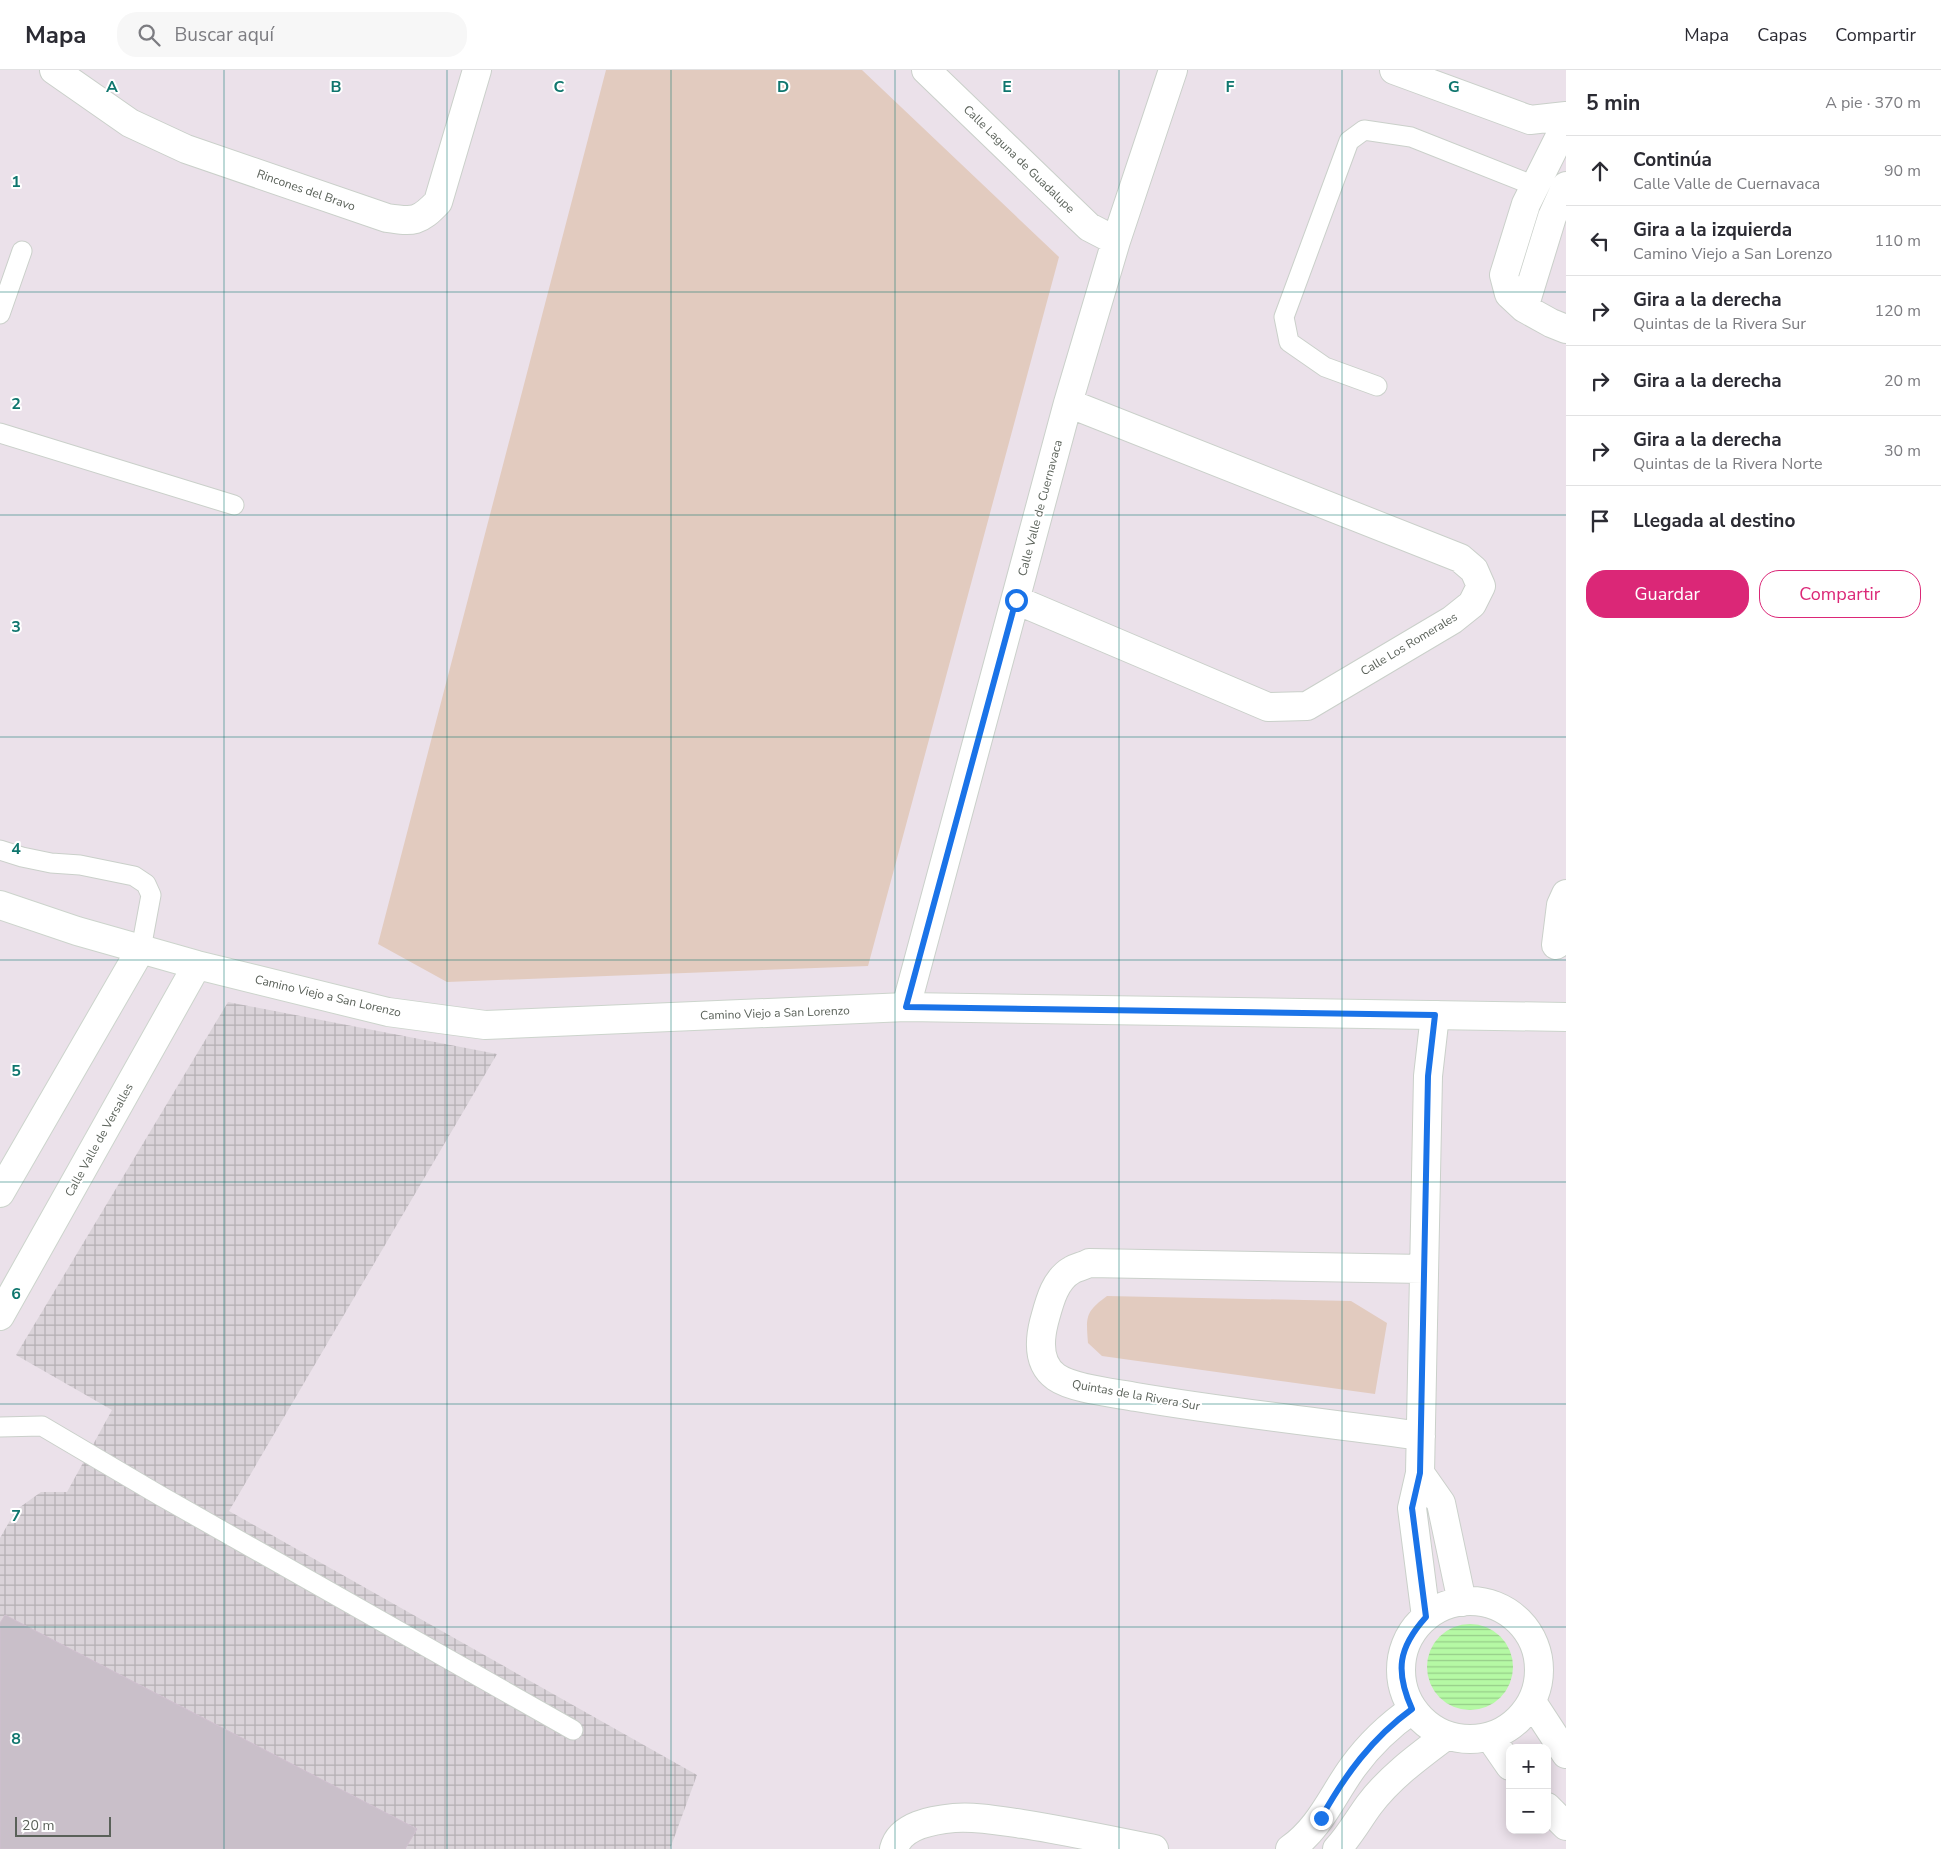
<!DOCTYPE html>
<html lang="es">
<meta charset="utf-8">
<style>
:root{--surface:#fff;--page:#f7f7f7;--text:#2b2b33;--muted:#7c7c81;--line:#e1e1e2;--accent:#db2777}
body{margin:0;font-family:"Nunito Sans",sans-serif;background:var(--page);color:var(--text)}
.controls{position:absolute;right:15px;bottom:15px;display:grid;overflow:hidden;border-radius:10px;box-shadow:0 2px 12px #0003}
.controls button{width:45px;height:45px;display:grid;place-items:center;padding:0;border:0;border-bottom:1px solid var(--line);background:var(--surface);color:var(--text);font:25px sans-serif}
.scale{position:absolute;left:15px;bottom:12px;width:96px;box-sizing:border-box;padding-left:5px;border:2px solid #5a6159;border-top:0;font-size:14px;line-height:18px;white-space:nowrap;color:#5a6159;-webkit-text-stroke:4px #fff;paint-order:stroke}
.stop{position:absolute;width:15px;height:15px;margin:-11px;border:4px solid #1a73e8;border-radius:50%;background:#fff}
.stop.end{background:#1a73e8;border-color:#fff;box-shadow:0 1px 5px #0008}
.list{margin:0;padding:0;list-style:none}
h2{display:flex;justify-content:space-between;align-items:center;height:65px;margin:0;padding:0 20px;font-size:21px}
h2 small{font-size:16px;font-weight:400;color:var(--muted)}
.list li{display:grid;grid-template-columns:32px 1fr auto;gap:15px;align-items:center;box-sizing:border-box;height:70px;padding:0 20px;border-top:1px solid var(--line)}
.list b{display:block;font-size:19px;white-space:nowrap}
.list p{margin:0;font-size:16px;white-space:nowrap;color:var(--muted)}
.list em{font-size:16px;font-style:normal;color:var(--muted)}
.actions{display:flex;gap:10px;padding:15px 20px}
.actions a{flex:1;padding:11px 0;border:1px solid var(--accent);border-radius:20px;text-align:center;font-size:18px;color:var(--accent)}
.actions .main{background:var(--accent);color:#fff}
.icon{flex:none;width:28px;height:28px;fill:none;stroke:currentColor;stroke-width:2;stroke-linecap:round;stroke-linejoin:round}
.map{position:relative;flex:none;width:1566px;height:1779px;overflow:hidden}
header{display:flex;align-items:center;gap:30px;box-sizing:border-box;height:70px;padding:0 25px;background:var(--surface);border-bottom:1px solid var(--line)}
header strong{font-size:24px}
nav{display:flex;gap:28px;margin-inline-start:auto;font-size:18px}
.search{width:350px;height:45px;background:var(--page);display:flex;align-items:center;gap:12px;box-sizing:border-box;padding:0 18px;border-radius:20px;color:var(--muted);font-size:19px}
main{display:flex}
aside{flex:1;background:var(--surface)}
.map>svg:first-child{display:block}
.industrial{fill:url(#industrial-grid)}
.green{fill:#e2cbbf}
.water{fill:url(#water-rules)}
.building{fill:#c9bfc9;stroke:#d0c0cf}
.lines{fill:none;stroke-linecap:round;stroke-linejoin:round}
.lane-casing{stroke:#cad0ca;stroke-width:21}
.street-casing{stroke:#cad0ca;stroke-width:30}
.secondary-casing{stroke:#ccd4cc;stroke-width:30}
.lane{stroke:#fff;stroke-width:19}
.street{stroke:#fff;stroke-width:28}
.secondary{stroke:#fff;stroke-width:28}
.route{stroke:#1a73e8;stroke-width:6}
.grid{fill:none;stroke:#0f766e;stroke-width:1;stroke-opacity:0.55}
.labels{text-anchor:middle;stroke-width:4;stroke-linejoin:round;paint-order:stroke}
.street-label{font-size:12px;fill:#5a6159;stroke:#fff}
.grid-label{font-size:16px;text-anchor:middle;font-weight:bold;fill:#0f766e;stroke:#fff;stroke-width:4;stroke-linejoin:round;paint-order:stroke}
</style>
<header>
<strong>Mapa</strong>
<div class="search"><svg class="icon" aria-label="search" viewBox="0 0 24 24"><circle cx="10" cy="10" r="6"/><path d="M15 15l6 6"/></svg>Buscar aquí</div>
<nav><a>Mapa</a><a>Capas</a><a>Compartir</a></nav>
</header>
<main>
<div class="map">
<svg width="1566" height="1779" viewBox="0 0 1566 1779">
<defs>
<pattern id="industrial-grid" width="8" height="8" patternUnits="userSpaceOnUse" patternTransform="scale(1.25)"><rect width="8" height="8" fill="#dad3d9"/><path d="M0 4h8M4 0v8" fill="none" stroke="#b4afb3"/></pattern>
<pattern id="water-rules" width="6" height="5" patternUnits="userSpaceOnUse" patternTransform="scale(1.25)"><rect width="6" height="5" fill="#b5f9a4"/><path d="M0 2.5h6" fill="none" stroke="#96cd89"/></pattern>
</defs>
<rect width="100%" height="100%" fill="#ebe1ea"/>
<path class="industrial" d="M228,932l269,52 -268,457 468,264 -27,74h-670v-311l16,-28 25,-18h26l45,-82 -96,-55z"/>
<path class="green" d="M606,0h256l197,187 -191,709 -421,16 -69,-38z
M1107,1226l244,5 36,22 -12,71 -273,-38 -14,-13c-2,-26 -3,-31 19,-47z"/>
<path class="water" d="M1427 1597a43 43 0 1 1 86 0a43 43 0 1 1-86 0Z"/>
<path class="building" d="M5,1545l412,214 -12,20h-405v-226z"/>
<g class="lines">
<g class="lane-casing">
<path id="lane" d="M0,244l22,-63
M1377,316l-52,-19 -36,-25 -5,-25 65,-176 15,-11 47,7 124,49
M0,363l234,72
M0,780l22,7 29,6 29,2 54,11 12,8 5,11 -10,54
M0,1357l42,-1 117,69 414,235"/>
</g>
<g class="street-casing">
<path id="street" d="M54,0l76,53 56,26 201,69c27,4 32,4 51,-16l39,-132
M926,0l163,157 27,14
M1394,0l136,50 36,-4
M1566,54l-40,80 -22,71 5,19 15,14 27,15 15,6
M1524,238l28,-91 14,-31
M1016,530l252,107 39,-1 145,-86 20,-16 9,-18 -7,-16 -14,-12 -392,-155
M1556,875l5,-40 5,-11
M906,937l162,-604 48,-162 57,-171
M1421,1366c-95,-13 -190,-23 -285,-39 -21,-4 -63,-8 -80,-20 -18,-13 -17,-35 -12,-55 5,-18 10,-42 28,-52 5,-3 12,-4 17,-7l335,6
M1420,1403l21,30 21,99
M1401 1600a69 69 0 1 1 138 0a69 69 0 1 1-138 0Z
M1426,1547l-14,-109 8,-35 8,-397 7,-61
M1532,1632l34,52
M1490,1667l20,29
M1547,1737l19,19
M894,1779c6,-24 39,-29 60,-31 22,-2 47,3 69,6 44,7 87,16 131,25
M1290,1779c30,-21 42,-53 63,-82 16,-22 37,-42 60,-58
M1337,1779c13,-14 21,-29 32,-44 21,-28 50,-49 78,-70"/>
</g>
<g class="secondary-casing">
<path id="secondary" d="M0,835l77,26 120,34 191,47 97,13 421,-18 660,10
M0,1123l141,-244
M0,1246l197,-351"/>
</g>
<use href="#lane" class="lane"/>
<use href="#street" class="street"/>
<use href="#secondary" class="secondary"/>
</g>
<g class="lines">
<path class="route" d="M1016,530l-110,407 529,8 -7,61 -8,397 -8,35 14,109c-28,31 -31,54 -14,92 -40,29 -67,66 -91,109"/>
</g>
<path class="grid" d="M224,0v1779M447,0v1779M671,0v1779M895,0v1779M1119,0v1779M1342,0v1779M0,222h1566M0,445h1566M0,667h1566M0,890h1566M0,1112h1566M0,1334h1566M0,1557h1566"/>
<g class="labels">
<g class="street-label">
<text transform="translate(1019 89) rotate(44)" y="4">Calle Laguna de Guadalupe</text>
<text transform="translate(306 120) rotate(19)" y="4">Rincones del Bravo</text>
<text transform="translate(1040 438) rotate(-75)" y="4">Calle Valle de Cuernavaca</text>
<text transform="translate(1409 574) rotate(-31)" y="4">Calle Los Romerales</text>
<text transform="translate(328 926) rotate(13)" y="4">Camino Viejo a San Lorenzo</text>
<text transform="translate(775 943) rotate(-2)" y="4">Camino Viejo a San Lorenzo</text>
<text transform="translate(99 1070) rotate(-61)" y="4">Calle Valle de Versalles</text>
<text transform="translate(1136 1325) rotate(10)" y="4">Quintas de la Rivera Sur</text>
</g>
</g>
<g class="grid-label">
<text x="112" y="22">A</text>
<text x="336" y="22">B</text>
<text x="559" y="22">C</text>
<text x="783" y="22">D</text>
<text x="1007" y="22">E</text>
<text x="1230" y="22">F</text>
<text x="1454" y="22">G</text>
<text x="16" y="117">1</text>
<text x="16" y="339">2</text>
<text x="16" y="562">3</text>
<text x="16" y="784">4</text>
<text x="16" y="1006">5</text>
<text x="16" y="1229">6</text>
<text x="16" y="1451">7</text>
<text x="16" y="1674">8</text>
</g>
</svg>
<div class="controls">
<button>+</button>
<button>−</button>
</div>
<div class="scale">20 m</div>
<div class="stop" style="left:1016px;top:530px"></div>
<div class="stop end" style="left:1321px;top:1748px"></div>
</div>
<aside>
<h2>5 min<small>A pie · 370 m</small></h2>
<ul class="list">
<li><svg class="icon" aria-label="ahead" viewBox="0 0 24 24"><path d="M12 20V5M6 11l6-6 6 6"/></svg><div><b>Continúa</b><p>Calle Valle de Cuernavaca</p></div><em>90 m</em></li>
<li><svg class="icon" aria-label="left" viewBox="0 0 24 24"><path d="M17 20v-9H6M10 6l-5 5 5 5"/></svg><div><b>Gira a la izquierda</b><p>Camino Viejo a San Lorenzo</p></div><em>110 m</em></li>
<li><svg class="icon" aria-label="right" viewBox="0 0 24 24"><path d="M7 20v-9h11M14 6l5 5-5 5"/></svg><div><b>Gira a la derecha</b><p>Quintas de la Rivera Sur</p></div><em>120 m</em></li>
<li><svg class="icon" aria-label="right" viewBox="0 0 24 24"><path d="M7 20v-9h11M14 6l5 5-5 5"/></svg><div><b>Gira a la derecha</b></div><em>20 m</em></li>
<li><svg class="icon" aria-label="right" viewBox="0 0 24 24"><path d="M7 20v-9h11M14 6l5 5-5 5"/></svg><div><b>Gira a la derecha</b><p>Quintas de la Rivera Norte</p></div><em>30 m</em></li>
<li><svg class="icon" aria-label="arrive" viewBox="0 0 24 24"><path d="M6 21V4h12l-3 4 3 4H6"/></svg><div><b>Llegada al destino</b></div></li>
</ul>
<div class="actions"><a class="main">Guardar</a><a>Compartir</a></div>
</aside>
</main>
